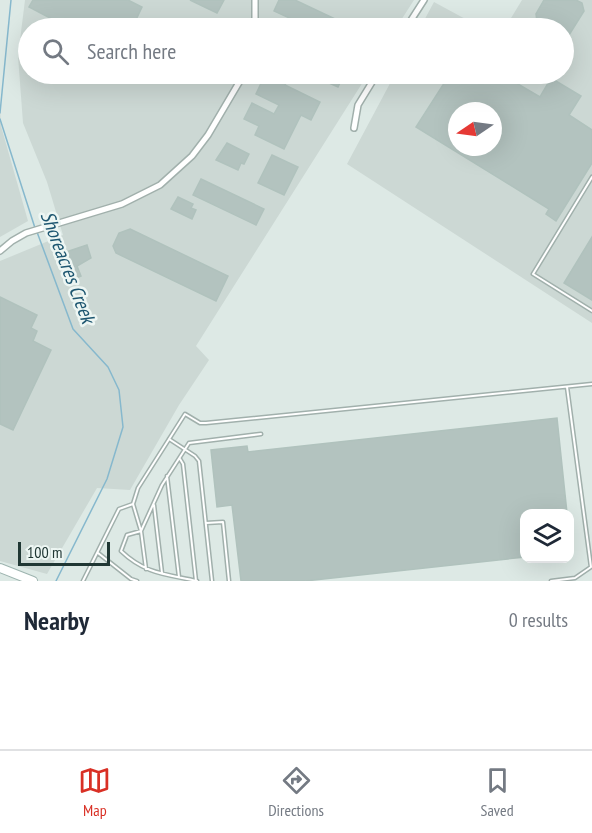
<!DOCTYPE html>
<style>
:root{--surface:#fff;--page:#f2f2f3;--text:#1f2937;--muted:#747a83;--line:#e0e1e3;--accent:#d93025}
body{margin:0;font-family:"PT Sans Narrow",sans-serif;background:var(--page);color:var(--text)}
.controls{position:absolute;right:18px;bottom:18px;display:grid;overflow:hidden;border-radius:12px;box-shadow:0 6px 24px #0002}
.controls button{width:54px;height:54px;display:grid;place-items:center;padding:0;border:0;border-bottom:2px solid var(--line);background:var(--surface);color:var(--text);font:30px sans-serif}
.compass{position:absolute;left:448px;top:102px;width:54px;height:54px;border-radius:50%;background:var(--surface);box-shadow:0 6px 24px #0002;rotate:257deg}
.scale{position:absolute;left:18px;bottom:15px;width:92px;box-sizing:border-box;padding-left:6px;border:3px solid #203734;border-top:0;font-size:16px;line-height:21px;white-space:nowrap;color:#203734;-webkit-text-stroke:4px #edf6f3;paint-order:stroke}
.list{margin:0;padding:0;list-style:none}
h2{display:flex;justify-content:space-between;align-items:center;height:78px;margin:0;padding:0 24px;font-size:26px}
h2 small{font-size:20px;font-weight:400;color:var(--muted)}
.icon{flex:none;width:33px;height:33px;fill:none;stroke:currentColor;stroke-width:2;stroke-linecap:round;stroke-linejoin:round}
.map{position:relative;flex:none;width:592px;height:581px;overflow:hidden}
.search{position:absolute;background:var(--surface);box-shadow:0 6px 24px #0002;left:18px;right:18px;top:18px;height:66px;display:flex;align-items:center;gap:15px;box-sizing:border-box;padding:0 21px;border-radius:33px;color:var(--muted);font-size:22px}
.sheet{height:168px;background:var(--surface)}
nav{display:flex;justify-content:space-around;align-items:center;box-sizing:border-box;height:84px;border-top:2px solid var(--line);background:var(--surface);font-size:16px;color:var(--muted)}
nav a{display:grid;justify-items:center;gap:3px}
nav .on{color:var(--accent)}
.map>svg:first-child{display:block}
.built{fill:#ccd8d4;fill-rule:evenodd}
.lines{fill:none;stroke-linecap:round;stroke-linejoin:round}
.stream{stroke:#86b8cd;stroke-width:1.5}
.building{fill:#b3c3bf;stroke:#b0c2bd;stroke-width:1.5;fill-rule:evenodd}
.lane-casing{stroke:#a1b0ac;stroke-width:5}
.street-casing{stroke:#a1b0ac;stroke-width:8}
.secondary-casing{stroke:#9db4af;stroke-width:10}
.lane{stroke:#fff;stroke-width:2}
.street{stroke:#fff;stroke-width:5}
.secondary{stroke:#fff;stroke-width:8}
.labels{text-anchor:middle;stroke-width:5;stroke-linejoin:round;paint-order:stroke}
.water-label{font-size:20px;font-style:italic;fill:#1d5670;stroke:#edf6f3}
</style>
<div class="map">
<svg width="592" height="581" viewBox="0 0 592 581">
<rect width="100%" height="100%" fill="#dde9e5"/>
<path class="built" d="M25,0h389l-18,28h-368v46h340l-172,272 13,14 -30,45 -49,85 -33,-2 -50,86 -47,-13v-300l63,-26 -16,-53 -24,-59 -5,-67z
M522,0h70v323l-245,-159 48,-90h169v-46h-59zM457,111h36v36h-36z
M434,2l48,26h-62z
M0,109l1,17 27,95 -28,16z"/>
<g class="lines">
<path class="stream" d="M0,113l11,-113
M0,119l35,109
M37,232l36,97 35,38 11,23 4,37 -16,52 -51,102"/>
</g>
<path class="building" d="M33,0h95l14,7 -10,21h-63l-40,-21z
M190,0h34l-7,13z
M279,0h16l59,28h-43l-37,-17z
M544,0h32l6,3 2,8 -15,24 -5,1v-8h-16l-11,-6 -1,-8z
M273,74h8l8,3 -4,8 35,17 -9,18 -10,-5 -17,34 -29,-14 4,-9 -15,-7 8,-16 22,11 5,-9 -23,-11 9,-19 5,3z
M309,74h35l-6,13z
M450,74h51l39,23 11,-19 30,18 -12,19 23,15v33l-36,58 -10,-7 3,-5 -133,-82zM457,111h36v36h-36z
M227,143l22,11 -5,10 -3,-1 -3,7 -22,-10z
M272,155l26,12 -14,28 -26,-12z
M201,179l63,30 -8,16 -63,-30z
M178,197l15,7 -2,4 5,2 -4,9 -21,-10z
M130,229l98,47 -12,25 -100,-48 -3,-7 6,-13z
M592,237v63l-28,-17z
M87,245l4,13 -14,8 4,10 -5,2 -10,-26z
M0,297l37,18 -6,13 6,3 -4,10 18,9 -38,80 -13,-6z
M557,418l10,95h-42v44l-220,24h-64l-9,-76 -15,2 -6,-57 36,-4 1,6z"/>
<g class="lines">
<g class="lane-casing">
<path id="lane" d="M592,177l-59,97 59,37
M169,439l26,17 4,5 13,120
M180,459l3,5 13,117
M167,476l12,101
M154,505l8,68
M206,523l17,-1 6,59
M98,553l33,26 6,2
M146,569l-5,-38 -8,-27 5,-16 47,-74 15,9h6l386,-39
M83,581l36,-72 14,-5
M197,581c-31,-7 -52,-7 -76,-30l6,-16 14,-4 21,-46 27,-42 72,-9
M551,581l24,-3 16,-11 -24,-180"/>
</g>
<g class="street-casing">
<path id="street" d="M255,0v28
M406,28l18,-28
M354,128l4,-23 19,-31
M0,251l12,-10 14,-8 96,-29 38,-19 32,-29 16,-21 36,-61"/>
</g>
<g class="secondary-casing">
<path id="secondary" d="M0,568l33,13"/>
</g>
<use href="#lane" class="lane"/>
<use href="#street" class="street"/>
<use href="#secondary" class="secondary"/>
</g>
<g class="labels">
<g class="water-label">
<text transform="translate(68 267) rotate(69)" y="7">Shoreacres Creek</text>
</g>
</g>
</svg>
<div class="controls">
<button><svg class="icon" aria-label="layers" viewBox="0 0 24 24"><path d="M12 4l9 5-9 5-9-5zM3 14l9 5 9-5"/></svg></button>
</div>
<svg class="compass" viewBox="-18 -18 36 36"><path d="M0-13l5 13h-10z" fill="#e53935"/><path d="M0 13l5-13h-10z" fill="#747a83"/></svg>
<div class="scale">100 m</div>
<div class="search"><svg class="icon" aria-label="search" viewBox="0 0 24 24"><circle cx="10" cy="10" r="6"/><path d="M15 15l6 6"/></svg>Search here</div>
</div>
<section class="sheet">
<h2>Nearby<small>0 results</small></h2>
<ul class="list">
</ul>
</section>
<nav>
<a class="on"><svg class="icon" aria-label="map" viewBox="0 0 24 24"><path d="M3 6l6-2 6 2 6-2v14l-6 2-6-2-6 2zM9 4v14M15 6v14"/></svg>Map</a>
<a><svg class="icon" aria-label="directions" viewBox="0 0 24 24"><path d="M12 3l9 9-9 9-9-9zM9 14v-3h6M13 9l2 2-2 2"/></svg>Directions</a>
<a><svg class="icon" aria-label="saved" viewBox="0 0 24 24"><path d="M7 4h10v16l-5-4-5 4z"/></svg>Saved</a>
</nav>
